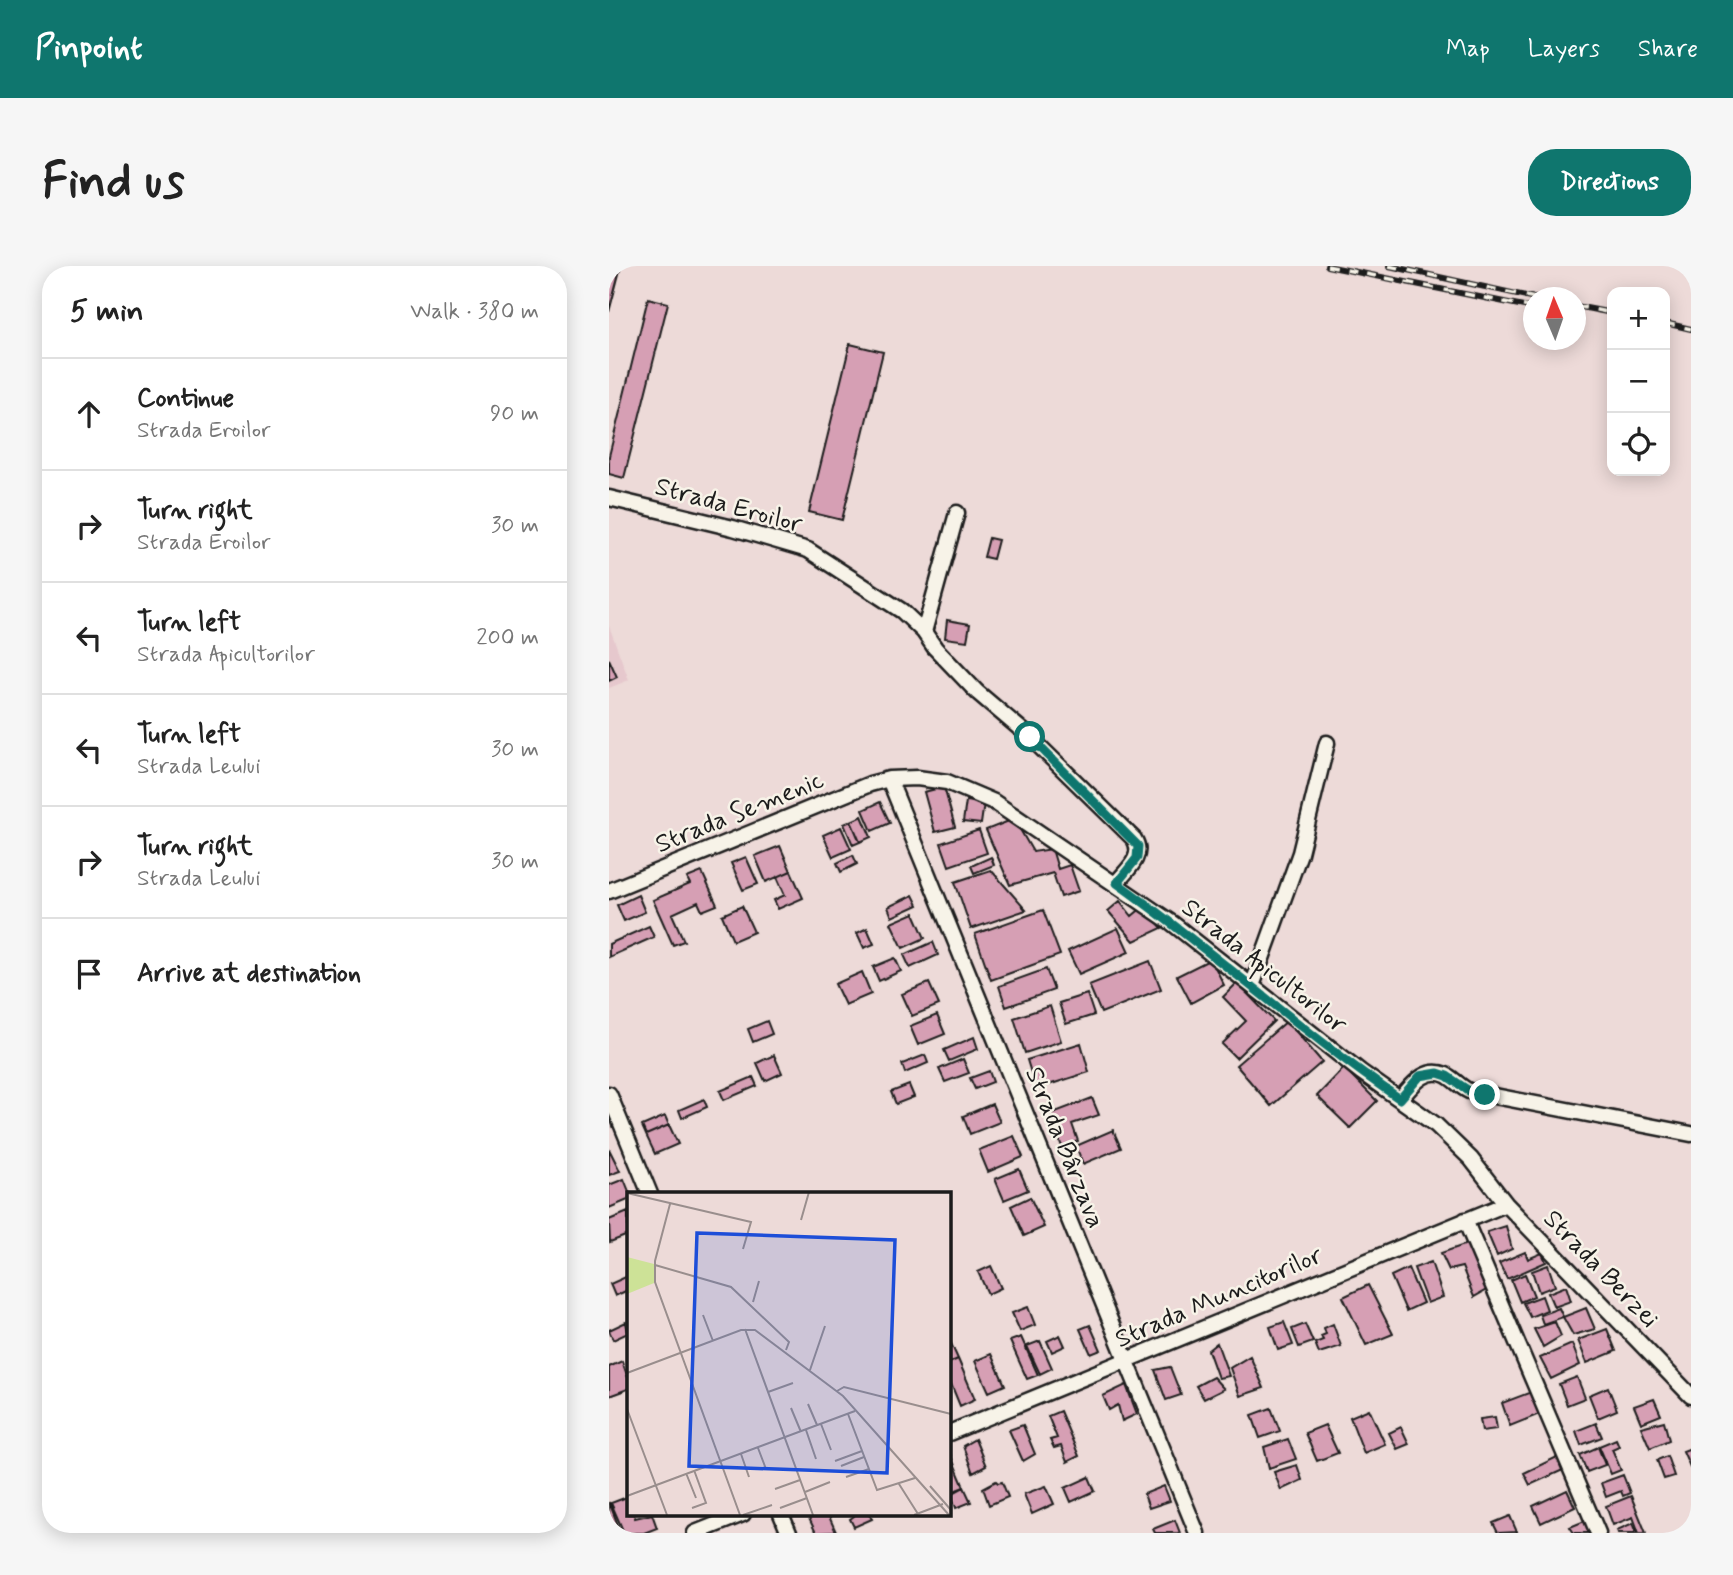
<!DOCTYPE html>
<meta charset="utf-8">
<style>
:root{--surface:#fff;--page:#f6f6f6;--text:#222;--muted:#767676;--line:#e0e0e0;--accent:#0f766e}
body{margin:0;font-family:Mynerve,sans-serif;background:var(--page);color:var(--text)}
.controls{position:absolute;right:21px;top:21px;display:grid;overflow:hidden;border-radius:14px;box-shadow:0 4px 18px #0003}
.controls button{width:63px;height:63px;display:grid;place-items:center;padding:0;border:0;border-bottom:2px solid var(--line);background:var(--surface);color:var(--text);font:35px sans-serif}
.compass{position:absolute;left:914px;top:21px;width:63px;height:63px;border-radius:50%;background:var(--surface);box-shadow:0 4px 18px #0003;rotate:358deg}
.stop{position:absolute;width:21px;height:21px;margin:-16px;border:5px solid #0f766e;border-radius:50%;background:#fff}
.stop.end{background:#0f766e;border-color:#fff;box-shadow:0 2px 7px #0008}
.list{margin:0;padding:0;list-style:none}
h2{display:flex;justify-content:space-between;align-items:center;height:91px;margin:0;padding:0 28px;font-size:30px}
h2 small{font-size:23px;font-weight:400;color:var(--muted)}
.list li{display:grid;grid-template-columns:46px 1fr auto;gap:21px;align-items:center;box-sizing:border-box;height:112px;padding:0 28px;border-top:2px solid var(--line)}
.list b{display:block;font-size:26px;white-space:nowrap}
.list p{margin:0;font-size:23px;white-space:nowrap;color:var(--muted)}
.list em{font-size:23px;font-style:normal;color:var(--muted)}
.icon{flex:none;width:38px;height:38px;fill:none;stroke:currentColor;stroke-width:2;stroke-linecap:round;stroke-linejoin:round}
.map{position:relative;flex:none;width:1082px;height:1267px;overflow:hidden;border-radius:28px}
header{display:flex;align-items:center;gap:42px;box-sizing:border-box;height:98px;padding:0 35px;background:var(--accent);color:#fff}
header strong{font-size:33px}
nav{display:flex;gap:38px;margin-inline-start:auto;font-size:24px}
.intro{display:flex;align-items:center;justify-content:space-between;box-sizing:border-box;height:168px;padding:0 42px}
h1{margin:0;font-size:49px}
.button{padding:18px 32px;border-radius:28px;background:var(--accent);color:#fff;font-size:24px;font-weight:700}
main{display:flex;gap:42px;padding:0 42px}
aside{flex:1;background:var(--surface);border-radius:28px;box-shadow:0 4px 18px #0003}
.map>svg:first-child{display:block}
.built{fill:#e6c8cd}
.building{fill:#d69fb4;stroke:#1c1c1c;stroke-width:2}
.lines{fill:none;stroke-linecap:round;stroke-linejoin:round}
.minor-casing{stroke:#1c1c1c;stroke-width:19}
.minor{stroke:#f7f3e8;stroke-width:14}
.rail-casing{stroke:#1c1c1c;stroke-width:6}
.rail{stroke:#f7f3e8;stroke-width:3.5;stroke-dasharray:10;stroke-linecap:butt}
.route{stroke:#0f766e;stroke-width:9}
.labels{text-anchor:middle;stroke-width:5;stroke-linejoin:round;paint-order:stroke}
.street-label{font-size:26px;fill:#1c1c1c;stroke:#f7f3e8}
.inset-road{fill:none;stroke:#998e8d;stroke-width:2}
.view{fill:#1d4ed8;fill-opacity:0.15;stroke:#1d4ed8;stroke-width:3.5}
.inset-edge{fill:none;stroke:#1c1c1c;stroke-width:3.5}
</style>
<header>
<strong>Pinpoint</strong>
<nav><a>Map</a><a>Layers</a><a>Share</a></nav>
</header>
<div class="intro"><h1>Find us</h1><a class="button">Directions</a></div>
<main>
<aside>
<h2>5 min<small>Walk · 380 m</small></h2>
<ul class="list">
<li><svg class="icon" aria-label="ahead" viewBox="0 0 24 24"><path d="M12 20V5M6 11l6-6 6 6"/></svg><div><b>Continue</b><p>Strada Eroilor</p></div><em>90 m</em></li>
<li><svg class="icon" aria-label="right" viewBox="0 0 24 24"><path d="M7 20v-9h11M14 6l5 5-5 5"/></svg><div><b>Turn right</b><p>Strada Eroilor</p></div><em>30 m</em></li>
<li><svg class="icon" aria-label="left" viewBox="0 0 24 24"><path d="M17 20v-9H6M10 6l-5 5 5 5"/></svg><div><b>Turn left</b><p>Strada Apicultorilor</p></div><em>200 m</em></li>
<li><svg class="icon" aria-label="left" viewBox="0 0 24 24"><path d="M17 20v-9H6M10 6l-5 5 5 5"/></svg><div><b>Turn left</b><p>Strada Leului</p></div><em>30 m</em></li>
<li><svg class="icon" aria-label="right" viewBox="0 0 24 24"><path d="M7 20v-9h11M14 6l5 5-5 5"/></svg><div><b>Turn right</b><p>Strada Leului</p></div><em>30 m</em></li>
<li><svg class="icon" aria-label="arrive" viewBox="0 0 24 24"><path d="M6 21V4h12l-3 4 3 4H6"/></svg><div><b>Arrive at destination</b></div></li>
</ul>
</aside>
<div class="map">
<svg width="1082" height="1267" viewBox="0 0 1082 1267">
<rect width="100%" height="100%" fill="#eddad8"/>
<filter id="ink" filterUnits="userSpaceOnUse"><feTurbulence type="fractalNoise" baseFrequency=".0143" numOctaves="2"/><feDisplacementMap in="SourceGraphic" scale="14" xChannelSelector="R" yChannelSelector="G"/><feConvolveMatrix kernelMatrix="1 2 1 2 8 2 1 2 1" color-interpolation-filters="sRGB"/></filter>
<g filter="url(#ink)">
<path class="built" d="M0,360l20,54 -20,8z"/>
<path class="building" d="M0,2l11,2 -11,42z
M39,32l20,5 -44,175 -15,-4v-18z
M241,78l33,8 -41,168 -33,-8z
M380,272l9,2 -5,19 -9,-2z
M338,354l23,4 -3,17 -22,-3z
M0,393l8,18 -8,4z
M335,521l11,40 -20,5 -11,-40z
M357,535l18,2 -3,21 -18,-2z
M271,536l10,21 -18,8 -9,-21z
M253,550l9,21 -11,5 -9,-21z
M405,553l19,33 19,-3 6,20 12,-4 9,26 -18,6 -8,-24 -43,12 -24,-55z
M242,555l9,21 -7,3 -9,-21z
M232,561l10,22 -18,8 -10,-22z
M370,564l8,23 -38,13 -8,-23z
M171,580l11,25 -25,11 -11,-26z
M244,589l4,9 -16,8 -4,-9z
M137,591l12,27 -15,6 -12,-27z
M382,591l3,8 -20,8 -3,-7z
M382,604l35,40 -55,19 -16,-47z
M182,605l12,27 -25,11 -4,-9 11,-5 -8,-18z
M93,606l15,33 -15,6 -4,-9 -26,12 12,27 -11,4 -20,-45 37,-16 -3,-6z
M29,629l7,17 -21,9 -7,-16z
M304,629l5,10 -26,12 -4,-10z
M511,635l12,15 12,-10 18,22 -28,13 -26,-30z
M133,640l12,26 -21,9 -11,-26z
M434,644l17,45 -69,25 -16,-46z
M305,647l11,25 -22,10 -12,-25z
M40,660l5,11 -45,20v-13z
M258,662l7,16 -10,4 -7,-15z
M509,662l11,24 -50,22 -11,-23z
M324,676l5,13 -28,13 -6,-13z
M286,692l6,13 -22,10 -6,-14z
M602,693l13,26 -33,18 -14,-27z
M541,695l11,28 -60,24 -12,-28z
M437,703l8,21 -48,17 -7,-21z
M253,706l9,22 -26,11 -10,-21z
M320,717l10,22 -27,11 -10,-22z
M628,717l37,38 -38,37 -14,-14 24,-23 -23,-24z
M478,728l7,21 -28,9 -7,-21z
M441,740l11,35 -36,12 -11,-35z
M328,749l8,19 -27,11 -8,-19z
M158,755l5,13 -19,8 -5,-13z
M678,755l35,41 -51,44 -35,-41z
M365,771l4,12 -29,12 -5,-11z
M472,777l8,29 -53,17 -9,-29z
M165,789l8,18 -17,8 -8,-18z
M316,789l3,8 -23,10 -3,-9z
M354,793l6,14 -24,9 -6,-13z
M735,802l33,33 -27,27 -33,-32z
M380,805l4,11 -18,7 -5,-11z
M144,811l4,9 -33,14 -4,-9z
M300,819l5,12 -18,7 -5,-12z
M483,832l7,17 -27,9 6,17 -16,6 -12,-33z
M95,833l3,8 -25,11 -3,-8z
M383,838l8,18 -30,12 -7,-18z
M56,850l4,9 -23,10 -4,-9z
M60,859l9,19 -23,10 -9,-19z
M504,864l8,18 -38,16 -7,-18z
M405,870l9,21 -35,15 -9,-22z
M0,883l11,22 -11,4z
M410,903l9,21 -24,10 -9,-21z
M15,913l6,15 -2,6 -19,8v-23z
M421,931l14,30 -20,9 -13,-30z
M19,946v23l-18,7 -1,-22z
M897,960l6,23 -15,7 -10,-24z
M861,977l18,46 -14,8 -12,-30 -13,3 -8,-17z
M916,986l3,7 14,-6 4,9 -39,17 -8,-16z
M822,996l12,35 -16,6 -13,-35z
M939,999l7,21 -16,6 -7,-21z
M382,1000l10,22 -13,6 -10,-22z
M799,1002l15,35 -17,8 -15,-35z
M916,1008l9,22 -14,6 -9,-22z
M19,1010v14l-13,6 -5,-12z
M759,1019l25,49 -27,11 -23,-48z
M957,1020l5,15 -17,6 -6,-14z
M933,1030l5,14 -17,7 -7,-14z
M419,1041l7,18 -15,6 -8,-18z
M950,1042l4,9 -20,7 -3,-9z
M977,1042l9,21 -22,6 -10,-18z
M17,1056l2,11 -15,7 -4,-10z
M675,1056l9,23 -15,5 -8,-23z
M946,1056l6,14 -18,11 -9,-18z
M696,1058l8,18 -14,5 -7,-18z
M724,1058l8,22 -22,7 -4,-10 8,-3 -2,-4 5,-2 -2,-6z
M481,1059l11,25 -10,4 -11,-25z
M998,1063l9,22 -29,12 -9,-23z
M451,1069l5,11 -13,6 -5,-11z
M412,1071l17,38 -11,4 -17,-38z
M340,1073l9,20 -9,4z
M431,1075l12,27 -12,6 -13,-28z
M608,1077l12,33 -11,2 -10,-28z
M963,1078l8,21 -29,14 -11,-21z
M382,1088l14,31 -16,7 -14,-31z
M641,1090l14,32 -24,8 -10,-28z
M349,1093l17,40 -15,7 -11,-27v-16z
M13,1095l6,17v11l-19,7v-29z
M561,1101l11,28 -15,5 -11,-30z
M604,1111l11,12 -20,10 -8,-13z
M968,1111l8,21 -18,7 -8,-21z
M517,1119l11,29 -15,7 -4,-16 -9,5 -6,-14z
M999,1121l9,23 -19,8 -9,-23z
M925,1125l8,22 -32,13 -8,-23z
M1045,1133l7,16 -20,8 -7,-17z
M662,1142l9,23 -20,7 -8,-23z
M760,1143l16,35 -21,9 -14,-36z
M451,1145l19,45 -12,6 -6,-16 -7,2 -4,-8 7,-2 -9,-22z
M886,1151l2,12 -15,2 -2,-12z
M1055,1155l5,19 -19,8 -9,-21z
M987,1157l6,14 -21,8 -5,-14z
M414,1159l12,29 -12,7 -14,-31z
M716,1159l13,28 -21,8 -12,-28z
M792,1161l8,17 -12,5 -8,-16z
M366,1173l11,27 -13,7 -10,-27z
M679,1173l8,20 -27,9 -5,-21z
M1007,1173l3,7 -7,3 9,21 -10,4 -12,-28z
M989,1181l7,18 -18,7 -7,-17z
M1082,1182v21l-8,-18z
M341,1188l14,33 -13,5 -2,-6v-31z
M1058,1190l7,20 -10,3 -7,-19z
M948,1191l6,13 -33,15 -6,-12z
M688,1199l5,15 -21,10 -7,-18z
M1014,1209l7,18 -7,3 -2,-5 -15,6 -5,-14z
M480,1211l6,14 -24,11 -6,-14z
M387,1215l2,2 4,-1 6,15 -19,8 -6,-17z
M437,1220l8,18 -22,10 -8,-20z
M555,1220l6,15 -21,7 -5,-14z
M355,1221l7,15 -15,6 -5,-14z
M958,1224l8,17 -34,16 -8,-17z
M1022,1230l15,37h-7l-6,-16 -20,8 -7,-19z
M18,1231l1,17h6l1,4 17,-4 5,14 -13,5h-20l-13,-30z
M0,1236l12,31h-12z
M198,1248h21l8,18 -20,1z
M244,1248h16l3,5 -18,8 -4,-8 4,-3z
M901,1250l7,16 -19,1 -5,-10z
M566,1254l5,13h-25l-2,-4z
M978,1254l6,13h-19l-4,-6z
M1024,1257l4,10h-19l-1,-3z"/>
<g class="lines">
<g class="minor-casing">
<path id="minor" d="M0,232l124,30 75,22 94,61 22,21 11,16 42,44 53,45 104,102c11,17 -7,31 -18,44
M315,366l33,-119
M280,513l308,754
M0,625l261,-107 19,-5 28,-1 30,4 47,20 178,121 189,149 75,53 35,34 35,45 185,192
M643,720l48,-133 27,-110
M0,828l41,100
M791,833c12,-13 25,-33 46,-24 8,4 14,12 23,16l222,43
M856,954l133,313
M340,1167l557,-229
M172,1248l8,19
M86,1267l48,-19"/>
</g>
<use href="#minor" class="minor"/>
<g class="rail-casing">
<path id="rail" d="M718,0l207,42
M780,0l146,32
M967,40l36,7
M1056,57l26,6"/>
</g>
<use href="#rail" class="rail"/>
</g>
</g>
<g class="lines" filter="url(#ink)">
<path class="route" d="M421,471l108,109 -1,12 -20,25c97,69 185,149 283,216l20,-23 18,-3 9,3 22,15 16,4"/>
</g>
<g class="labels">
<g class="street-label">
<text transform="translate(120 238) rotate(15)" y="9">Strada Eroilor</text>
<text transform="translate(130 545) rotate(-22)" y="9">Strada Semenic</text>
<text transform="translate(656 699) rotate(38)" y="9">Strada Apicultorilor</text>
<text transform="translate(457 881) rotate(68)" y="9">Strada Bârzava</text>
<text transform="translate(993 1002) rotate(46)" y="9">Strada Berzei</text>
<text transform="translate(609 1030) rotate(-23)" y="9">Strada Muncitorilor</text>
</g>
</g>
<g transform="translate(18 926)">
<rect width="324" height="324" fill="#eddad8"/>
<path d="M0,65l27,7v19l-27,11z" fill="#cde297"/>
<path class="inset-road" d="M0,1l124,29 -8,27M43,12l-15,57v21l85,233M174,28l8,-28M28,73l76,22 58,55 -3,8M126,110l6,-21M76,123l10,26M118,137l68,186M183,178l15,-44M0,181l114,-43h14l88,66 106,119M210,199l7,-4 107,27M141,200l25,-9M181,212l9,21M164,216l10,24M0,217l40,106M221,222l29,76 38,-12M194,232l10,26M179,238l10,29M131,256l8,21M114,262l8,23M208,269l27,-10M214,274l23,-9M59,281l10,25M219,285l23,-8M272,292l19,30M303,294l21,24M148,297l25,-9M178,300l25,-10M0,304l228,-85M65,316l14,-5 -12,-33M153,316l27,-10M116,323l29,-10M287,323l29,-11"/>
<path class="view" d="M70,41l198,7 -8,233 -198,-7z"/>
<rect width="324" height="324" class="inset-edge"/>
</g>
</svg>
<div class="controls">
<button>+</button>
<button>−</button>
<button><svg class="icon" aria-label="locate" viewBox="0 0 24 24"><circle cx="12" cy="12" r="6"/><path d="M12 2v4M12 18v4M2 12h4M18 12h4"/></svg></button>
</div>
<svg class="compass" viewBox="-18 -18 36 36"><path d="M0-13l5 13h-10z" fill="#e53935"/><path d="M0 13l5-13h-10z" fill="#767676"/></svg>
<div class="stop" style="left:421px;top:471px"></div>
<div class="stop end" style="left:876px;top:829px"></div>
</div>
</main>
